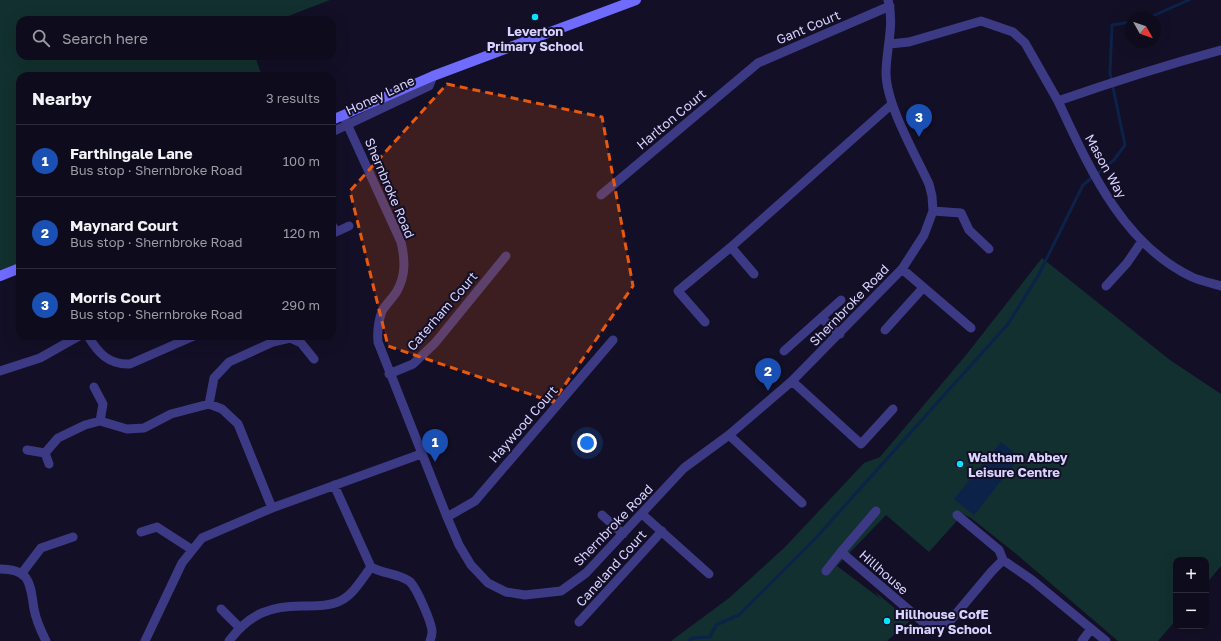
<!DOCTYPE html>
<meta charset="utf-8">
<style>
:root{--surface:#0e0b1c;--page:#1c1929;--text:#f1f3f6;--muted:#9b9ba3;--line:#2e2b3b;--accent:#00e5ff}
body{margin:0;font-family:"Golos Text",sans-serif;background:var(--page);color:var(--text)}
.controls{position:absolute;right:12px;bottom:12px;display:grid;overflow:hidden;border-radius:8px;box-shadow:0 4px 16px #0002}
.controls button{width:36px;height:36px;display:grid;place-items:center;padding:0;border:0;border-bottom:1px solid var(--line);background:var(--surface);color:var(--text);font:20px sans-serif}
.compass{position:absolute;left:1125px;top:12px;width:36px;height:36px;border-radius:50%;background:var(--surface);box-shadow:0 4px 16px #0002;rotate:130deg}
.you{position:absolute;left:587px;top:443px;width:14px;height:14px;margin:-10px;border:3px solid #fff;border-radius:50%;background:#1a73e8;box-shadow:0 0 0 6px #1a73e833}
.badge{display:grid;place-items:center;width:26px;height:26px;border-radius:50%;background:var(--accent);color:#fff;font-size:13px;font-weight:700}
.pin{position:absolute;translate:-50% -33px;filter:drop-shadow(0 1px 2px #0008)}
.pin::after{content:'';position:absolute;top:21px;width:14px;height:12px;background:inherit;clip-path:polygon(0 0,100% 0,50% 100%)}
.list{margin:0;padding:0;list-style:none}
h2{display:flex;justify-content:space-between;align-items:center;height:52px;margin:0;padding:0 16px;font-size:17px}
h2 small{font-size:13px;font-weight:400;color:var(--muted)}
.list li{display:grid;grid-template-columns:26px 1fr auto;gap:12px;align-items:center;box-sizing:border-box;height:72px;padding:0 16px;border-top:1px solid var(--line)}
.list b{display:block;font-size:15px;white-space:nowrap}
.list p{margin:0;font-size:13px;white-space:nowrap;color:var(--muted)}
.list em{font-size:13px;font-style:normal;color:var(--muted)}
.icon{flex:none;width:22px;height:22px;fill:none;stroke:currentColor;stroke-width:2;stroke-linecap:round;stroke-linejoin:round}
.map{position:relative;flex:none;width:1221px;height:641px;overflow:hidden}
.search{position:absolute;background:var(--surface);box-shadow:0 4px 16px #0002;left:16px;top:16px;width:320px;height:44px;display:flex;align-items:center;gap:10px;box-sizing:border-box;padding:0 14px;border-radius:12px;color:var(--muted);font-size:15px}
.panel{position:absolute;background:var(--surface);box-shadow:0 4px 16px #0002;left:16px;top:72px;width:320px;height:268px;border-radius:12px}
.map>svg:first-child{display:block}
.green{fill:#12302f}
.water{fill:#0c2248}
.lines{fill:none;stroke-linecap:round;stroke-linejoin:round}
.stream{stroke:#0c2248;stroke-width:3}
.street{stroke:#3d3a85;stroke-width:9}
.secondary{stroke:#6f6bff;stroke-width:10}
.marked{fill:#e8590c;fill-opacity:0.2;stroke:#e8590c;stroke-width:3;stroke-dasharray:8 5;stroke-linejoin:round}
.poi-dot{fill:#00e5ff;stroke:#130f26;stroke-width:1.5}
.labels{text-anchor:middle;stroke-width:4;stroke-linejoin:round;paint-order:stroke}
.street-label{font-size:13px;fill:#d9d4ff;stroke:#130f26}
.poi-label{font-size:13px;font-weight:bold;fill:#d9d4ff;stroke:#130f26;text-anchor:start}
</style>
<div class="map">
<svg width="1221" height="641" viewBox="0 0 1221 641">
<rect width="100%" height="100%" fill="#130f26"/>
<path class="green" d="M0,0h330l-52,20h-258v36h235l7,20h-242v188l-20,9z
M1042,258l128,102 51,34v172l-15,18v-24h-30v60l-18,21h-40l-103,-88 -44,-35 -8,-4 -34,38 -43,-37 -49,51 44,33 -8,-9 37,31 -23,20h-216l58,-43 56,-51 79,-84 16,-6 86,-102z"/>
<path class="water" d="M1001,442l19,15 -46,58 -20,-16z"/>
<g class="lines">
<path class="stream" d="M1148,18l41,-18
M689,641l3,-3 18,-1 6,-12 23,-10 75,-75 194,-216 30,-48 45,-91 31,-25 11,-15 -15,-72 2,-48 19,-3"/>
<path class="street" d="M890,44l19,-2 72,-21 32,11 12,11 33,58c54,-19 108,-36 163,-51
M1058,101c31,66 64,143 134,176 9,4 19,6 29,9
M343,115l58,127c4,17 5,33 -4,49 -4,7 -11,13 -15,20 -4,11 -5,20 -4,31l69,175 12,28 12,20 17,18 18,9 19,3 36,-4 25,-18 98,-105 45,-33 63,-54 110,-112 22,-34 9,-24 -1,-15 -3,-12c-14,-30 -43,-80 -43,-111 0,-24 9,-49 2,-73
M332,132l97,-46 4,-10
M601,195l157,-132 132,-57
M933,211l28,2 8,17 20,19
M332,225l4,7 13,-6
M902,269l69,59
M754,274l-23,-27 161,-143
M1106,286l21,-23 15,-22
M821,318l19,16
M705,322l-27,-31 53,-44
M885,330l38,-42
M88,336c10,17 21,29 42,28l64,-28
M784,351l57,-51
M0,371l40,-13 39,-22
M389,374l24,-10 22,-21 71,-87
M792,381l69,63 32,-35
M94,387l9,17 -3,17
M209,404l5,-26 15,-16 44,-20 17,-4 11,5 13,16
M729,435l73,68
M27,450l18,3 4,11
M45,453l13,-15 27,-13 15,-4 27,8 17,-1 27,-14 38,-10 13,5 16,15 34,84
M334,485l37,82c12,7 26,6 38,14 7,5 23,42 23,51 0,3 -1,6 -2,9
M876,511l-35,41 82,70c10,5 17,5 27,-1l42,-50 11,-11 29,20 74,61
M642,514l67,60
M602,515l21,19
M957,515l42,35 4,10
M447,517l28,-16 138,-161
M141,532l16,-5 34,22
M0,569c31,0 30,15 34,40 2,11 7,22 12,32
M826,571l15,-19
M22,573l19,-25 32,-11
M221,609l18,18
M579,622l83,-91
M145,641l37,-78 20,-25 70,-30 149,-54
M229,641c21,-28 43,-36 77,-35 11,0 24,0 34,-5 13,-6 22,-22 31,-34
M1082,641l9,-12"/>
<path class="secondary" d="M332,120l101,-44 203,-76
M0,276l20,-8"/>
</g>
<path class="marked" d="M447,84l155,33 31,169 -80,116 -165,-56 -38,-155z"/>
<g class="poi-dot">
<circle cx="535" cy="17" r="4"/>
<circle cx="960" cy="464" r="4"/>
<circle cx="887" cy="621" r="4"/>
</g>
<g class="labels">
<g class="street-label">
<text transform="translate(808 27) rotate(-23)" y="5">Gant Court</text>
<text transform="translate(380 95) rotate(-25)" y="5">Honey Lane</text>
<text transform="translate(671 119) rotate(-40)" y="5">Harlton Court</text>
<text transform="translate(1106 166) rotate(61)" y="5">Mason Way</text>
<text transform="translate(390 188) rotate(67)" y="5">Shernbroke Road</text>
<text transform="translate(849 305) rotate(-46)" y="5">Shernbroke Road</text>
<text transform="translate(442 311) rotate(-49)" y="5">Caterham Court</text>
<text transform="translate(523 424) rotate(-49)" y="5">Haywood Court</text>
<text transform="translate(613 525) rotate(-46)" y="5">Shernbroke Road</text>
<text transform="translate(611 568) rotate(-48)" y="5">Caneland Court</text>
<text transform="translate(884 572) rotate(41)" y="5">Hillhouse</text>
</g>
<g class="poi-label">
<text x="535" y="36" text-anchor="middle">Leverton<tspan x="535" dy="15">Primary School</tspan></text>
<text x="968" y="462">Waltham Abbey<tspan x="968" dy="15">Leisure Centre</tspan></text>
<text x="895" y="619">Hillhouse CofE<tspan x="895" dy="15">Primary School</tspan></text>
</g>
</g>
</svg>
<div class="controls">
<button>+</button>
<button>−</button>
</div>
<svg class="compass" viewBox="-18 -18 36 36"><path d="M0-13l5 13h-10z" fill="#e53935"/><path d="M0 13l5-13h-10z" fill="#9b9ba3"/></svg>
<div class="you"></div>
<div class="pin badge" style="left:435px;top:462px;background:#1a4fb4">1</div>
<div class="pin badge" style="left:768px;top:391px;background:#1a4fb4">2</div>
<div class="pin badge" style="left:919px;top:137px;background:#1a4fb4">3</div>
<div class="search"><svg class="icon" aria-label="search" viewBox="0 0 24 24"><circle cx="10" cy="10" r="6"/><path d="M15 15l6 6"/></svg>Search here</div>
<section class="panel">
<h2>Nearby<small>3 results</small></h2>
<ul class="list">
<li><span class="badge" style="background:#1a4fb4">1</span><div><b>Farthingale Lane</b><p>Bus stop · Shernbroke Road</p></div><em>100 m</em></li>
<li><span class="badge" style="background:#1a4fb4">2</span><div><b>Maynard Court</b><p>Bus stop · Shernbroke Road</p></div><em>120 m</em></li>
<li><span class="badge" style="background:#1a4fb4">3</span><div><b>Morris Court</b><p>Bus stop · Shernbroke Road</p></div><em>290 m</em></li>
</ul>
</section>
</div>
